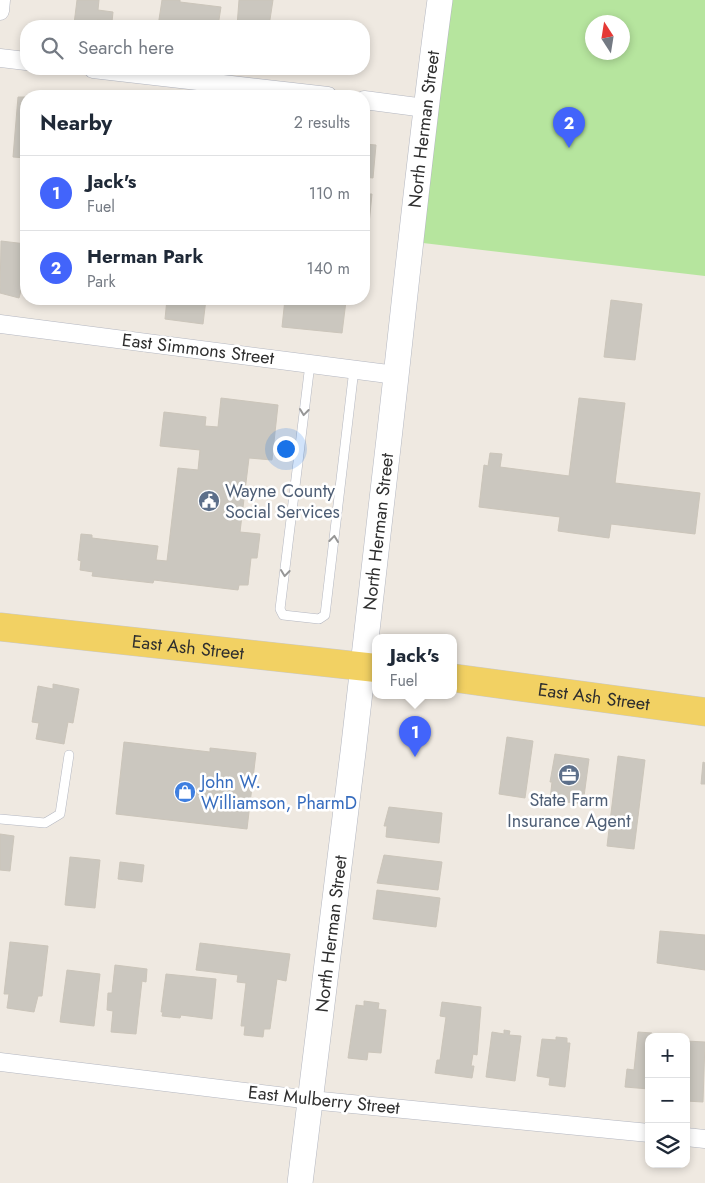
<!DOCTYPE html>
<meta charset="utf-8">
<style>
:root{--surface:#fff;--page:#f2f2f3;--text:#1f2937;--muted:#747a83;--line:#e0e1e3;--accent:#4264fb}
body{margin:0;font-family:Jost,sans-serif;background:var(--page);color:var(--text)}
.controls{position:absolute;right:15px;bottom:15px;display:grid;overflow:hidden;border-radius:10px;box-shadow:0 2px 8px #0003}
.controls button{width:45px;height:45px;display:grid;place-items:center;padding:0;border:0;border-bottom:1px solid var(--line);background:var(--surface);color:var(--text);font:25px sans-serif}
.compass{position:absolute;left:585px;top:15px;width:45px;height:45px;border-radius:50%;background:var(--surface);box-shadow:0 2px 8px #0003;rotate:348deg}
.you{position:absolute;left:285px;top:448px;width:18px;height:18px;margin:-12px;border:4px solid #fff;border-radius:50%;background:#1a73e8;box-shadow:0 0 0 8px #1a73e833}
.badge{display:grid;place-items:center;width:32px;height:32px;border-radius:50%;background:var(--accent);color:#fff;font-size:16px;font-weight:700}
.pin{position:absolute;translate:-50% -41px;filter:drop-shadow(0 1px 2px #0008)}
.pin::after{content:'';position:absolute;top:26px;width:18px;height:15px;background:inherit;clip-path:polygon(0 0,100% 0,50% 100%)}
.popup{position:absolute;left:372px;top:634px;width:85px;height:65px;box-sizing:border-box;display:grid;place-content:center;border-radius:10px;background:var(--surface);filter:drop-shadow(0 1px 4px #0005);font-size:16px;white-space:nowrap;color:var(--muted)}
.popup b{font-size:19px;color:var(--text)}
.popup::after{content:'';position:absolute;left:50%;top:100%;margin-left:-10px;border:10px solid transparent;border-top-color:var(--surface)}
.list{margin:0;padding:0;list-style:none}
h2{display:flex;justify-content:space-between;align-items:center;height:65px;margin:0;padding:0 20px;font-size:21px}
h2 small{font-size:16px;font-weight:400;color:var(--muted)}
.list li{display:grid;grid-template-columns:32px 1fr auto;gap:15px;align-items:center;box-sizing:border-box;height:75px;padding:0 20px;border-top:1px solid var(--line)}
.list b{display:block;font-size:19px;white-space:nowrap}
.list p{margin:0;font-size:16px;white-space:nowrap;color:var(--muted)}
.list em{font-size:16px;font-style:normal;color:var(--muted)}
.icon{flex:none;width:28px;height:28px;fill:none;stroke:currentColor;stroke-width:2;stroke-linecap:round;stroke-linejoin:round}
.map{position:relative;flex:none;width:705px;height:1183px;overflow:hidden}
.search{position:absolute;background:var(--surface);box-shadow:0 2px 8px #0003;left:20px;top:20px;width:350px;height:55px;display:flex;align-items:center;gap:12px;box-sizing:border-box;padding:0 18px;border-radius:20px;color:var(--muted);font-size:19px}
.panel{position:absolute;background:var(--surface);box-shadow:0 2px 8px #0003;left:20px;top:90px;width:350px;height:215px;border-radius:20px}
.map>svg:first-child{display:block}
.green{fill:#b6e59e;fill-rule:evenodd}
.building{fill:#cbc7bf;stroke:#cbc5ba}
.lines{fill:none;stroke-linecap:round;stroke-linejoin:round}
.lane-casing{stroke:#b4b7c1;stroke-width:10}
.street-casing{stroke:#b4b7c1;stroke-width:19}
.secondary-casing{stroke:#b4b7c1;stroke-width:26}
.primary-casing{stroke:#c9c9c9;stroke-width:29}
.lane{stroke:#fff;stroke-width:9}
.street{stroke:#fff;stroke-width:18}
.secondary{stroke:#fff;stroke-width:25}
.primary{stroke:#f2d163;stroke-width:28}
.oneway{stroke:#969696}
.labels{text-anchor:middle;stroke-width:5;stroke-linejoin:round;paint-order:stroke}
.street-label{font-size:18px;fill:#2e2e2e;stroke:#fff}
.service-label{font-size:18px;fill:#4e5e75;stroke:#fff;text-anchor:start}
.shop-label{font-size:18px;fill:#366cbe;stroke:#fff;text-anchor:start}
</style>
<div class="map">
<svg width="705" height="1183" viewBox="0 0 705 1183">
<rect width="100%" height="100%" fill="#efe9e1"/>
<path class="green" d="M448,0h257v276l-282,-33zM592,22h30v30h-30z"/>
<path class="building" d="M77,0h22l-1,10 15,2 -1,10 -15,-2 -1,6 -22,-2z
M162,0h18v2l41,5 -3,19h-60z
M239,0h34l-4,26h-32z
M18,97h8v61l-13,-1z
M364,144l12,1 -3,33 -9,-1z
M364,194h8l-4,40 -4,-1z
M1,241l25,3 -2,25 2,1v9h-2l-5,19 -19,-5z
M167,299h39l-3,25 -38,-5z
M285,299h47l14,2 -4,32 -60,-6z
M611,300l31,4 -7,56 -31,-3z
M221,398l57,7 -6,55 -23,-2 -9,74 20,2 -3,24h-6l-3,27h-9l-1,5 -84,-10 -1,3 -61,-7 1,-4 -13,-2 1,-9 -3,-1 3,-26 11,1v3l66,8 -2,14 11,1 11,-93 20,2 2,-20 -40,-4 4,-34 42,5 -1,9 13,1z
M579,398l46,5 -10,80 85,10 -5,41 -84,-10 -2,14 -51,-7 2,-14 -81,-10 5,-42 4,1 2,-13 12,1 -2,13 69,9z
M53,684l26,5 -6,34 -5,-1 -4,22 -28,-5 3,-16 -7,-1 6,-36 15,3z
M507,737l26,4 -8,57 -26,-4z
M124,742l86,10v-4l46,5 -9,76 -131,-15z
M555,754l34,5 -6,45 -33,-4 2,-18h-2z
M618,756l27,4 -11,89 -27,-3z
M703,762l2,1v21h-4z
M389,807l53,6 -3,30 -53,-6 1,-11h-3z
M0,834l14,2 -4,35 -10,-1z
M384,855l58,7 -4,28 -61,-7z
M70,857l30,3 -5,48 -30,-3z
M120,862l24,3 -2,17 -24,-3z
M377,890l63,8 -4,29 -63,-8z
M660,931l45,4v35l-48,-7z
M10,942l38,4 -6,50h-4l-4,16 -27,-4 2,-14h-5z
M200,943l90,11 -4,27 -9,-2 -7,50h-6l-1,8 -19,-2 1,-9h-4l5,-43 -9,-1 1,-7 -42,-5z
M115,965l32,4 -1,13 -4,-1 -6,53 -25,-2 2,-21 -6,-1 1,-17h4z
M67,970l33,4 -6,52 -34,-4z
M166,974l50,5 -4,40 -31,-4 -1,3 -18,-2 1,-4h-2z
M364,1001l15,2 -1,6 8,1 -5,43 -13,-1 -1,8 -19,-2 8,-53 8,1z
M442,1002l39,5 -4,48 -4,-1 -2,12h3l-2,12 -37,-5 2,-13h3l6,-43 -6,-1z
M504,1030l6,1 -1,4 12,1 -6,45 -29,-4 6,-45 12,2z
M638,1032l14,1 -1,4h-2v52l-24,-2 2,-18 7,1z
M556,1037l11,1v5h3l-5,44 -16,-2 1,-7 -13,-2 5,-37 14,1z
M686,1041l19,1 -2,60 -17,-1z"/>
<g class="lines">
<g class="lane-casing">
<path id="lane" d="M310,364l-30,245 3,6 36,4 6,-4 29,-246
M0,819l45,4 15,-9 9,-59"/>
</g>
<g class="street-casing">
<path id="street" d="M0,11l1,-11
M0,58l26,3
M93,69l235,27
M364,100l61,8
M0,324l396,51
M0,1062l311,38 338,33
M686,1137l19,2"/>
</g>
<g class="secondary-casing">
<g id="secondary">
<path id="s1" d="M300,1183c30,-234 58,-467 84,-701 19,-161 34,-322 56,-482"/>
</g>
</g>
<g class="primary-casing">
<g id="primary">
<path id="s2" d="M0,627l376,41"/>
<path id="s3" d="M454,678l251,34"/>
</g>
</g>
<use href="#lane" class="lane"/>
<use href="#street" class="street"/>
<use href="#secondary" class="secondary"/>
<use href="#primary" class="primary"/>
</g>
<defs><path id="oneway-chevron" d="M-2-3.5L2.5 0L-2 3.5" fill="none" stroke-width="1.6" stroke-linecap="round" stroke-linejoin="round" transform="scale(1.25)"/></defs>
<g class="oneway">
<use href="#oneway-chevron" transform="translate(304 412) rotate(97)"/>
<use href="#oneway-chevron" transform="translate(334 539) rotate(-83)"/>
<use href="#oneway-chevron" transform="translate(285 573) rotate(97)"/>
</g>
<defs>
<g id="civic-disc" transform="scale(1.125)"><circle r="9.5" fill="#5c6f8a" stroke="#fff"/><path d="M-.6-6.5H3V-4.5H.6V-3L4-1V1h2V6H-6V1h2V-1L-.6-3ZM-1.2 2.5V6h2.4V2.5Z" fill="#fff"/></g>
<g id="office-disc" transform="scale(1.125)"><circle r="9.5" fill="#5c6f8a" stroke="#fff"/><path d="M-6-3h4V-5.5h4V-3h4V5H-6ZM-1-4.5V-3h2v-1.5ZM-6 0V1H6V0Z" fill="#fff"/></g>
<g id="shop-disc" transform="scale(1.125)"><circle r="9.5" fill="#3f7fe0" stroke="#fff"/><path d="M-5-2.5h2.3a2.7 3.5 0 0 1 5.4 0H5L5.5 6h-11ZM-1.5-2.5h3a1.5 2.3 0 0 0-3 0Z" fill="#fff"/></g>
</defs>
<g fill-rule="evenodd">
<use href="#civic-disc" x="209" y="501"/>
<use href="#office-disc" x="569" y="775"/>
<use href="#shop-disc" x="185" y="792"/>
</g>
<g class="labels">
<g class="street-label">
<text dy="6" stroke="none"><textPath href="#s1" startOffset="1061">North Herman Street</textPath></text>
<text transform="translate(198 349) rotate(7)" y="6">East Simmons Street</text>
<text dy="6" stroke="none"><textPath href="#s1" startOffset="656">North Herman Street</textPath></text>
<text dy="6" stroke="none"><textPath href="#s2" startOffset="189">East Ash Street</textPath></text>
<text dy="6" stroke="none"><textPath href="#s3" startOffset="141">East Ash Street</textPath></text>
<text dy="6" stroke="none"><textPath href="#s1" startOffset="251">North Herman Street</textPath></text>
<text transform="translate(324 1100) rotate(6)" y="6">East Mulberry Street</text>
</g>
<g class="service-label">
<text x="225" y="497">Wayne County<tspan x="225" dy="21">Social Services</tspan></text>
<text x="569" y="806" text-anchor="middle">State Farm<tspan x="569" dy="21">Insurance Agent</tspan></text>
</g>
<g class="shop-label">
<text x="201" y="788">John W.<tspan x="201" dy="21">Williamson, PharmD</tspan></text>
</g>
</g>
</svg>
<div class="controls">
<button>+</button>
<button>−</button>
<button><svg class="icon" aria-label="layers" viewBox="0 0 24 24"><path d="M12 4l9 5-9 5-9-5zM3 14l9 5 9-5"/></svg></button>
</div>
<svg class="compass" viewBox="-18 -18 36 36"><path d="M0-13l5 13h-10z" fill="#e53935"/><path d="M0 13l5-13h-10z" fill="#747a83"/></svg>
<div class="you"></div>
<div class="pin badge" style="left:415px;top:757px">1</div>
<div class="popup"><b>Jack's</b>Fuel</div>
<div class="pin badge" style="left:569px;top:148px">2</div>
<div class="search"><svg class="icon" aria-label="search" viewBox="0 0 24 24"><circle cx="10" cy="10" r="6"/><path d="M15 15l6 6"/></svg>Search here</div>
<section class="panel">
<h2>Nearby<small>2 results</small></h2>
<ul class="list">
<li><span class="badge">1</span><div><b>Jack's</b><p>Fuel</p></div><em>110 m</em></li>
<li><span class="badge">2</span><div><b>Herman Park</b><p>Park</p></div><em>140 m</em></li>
</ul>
</section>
</div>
